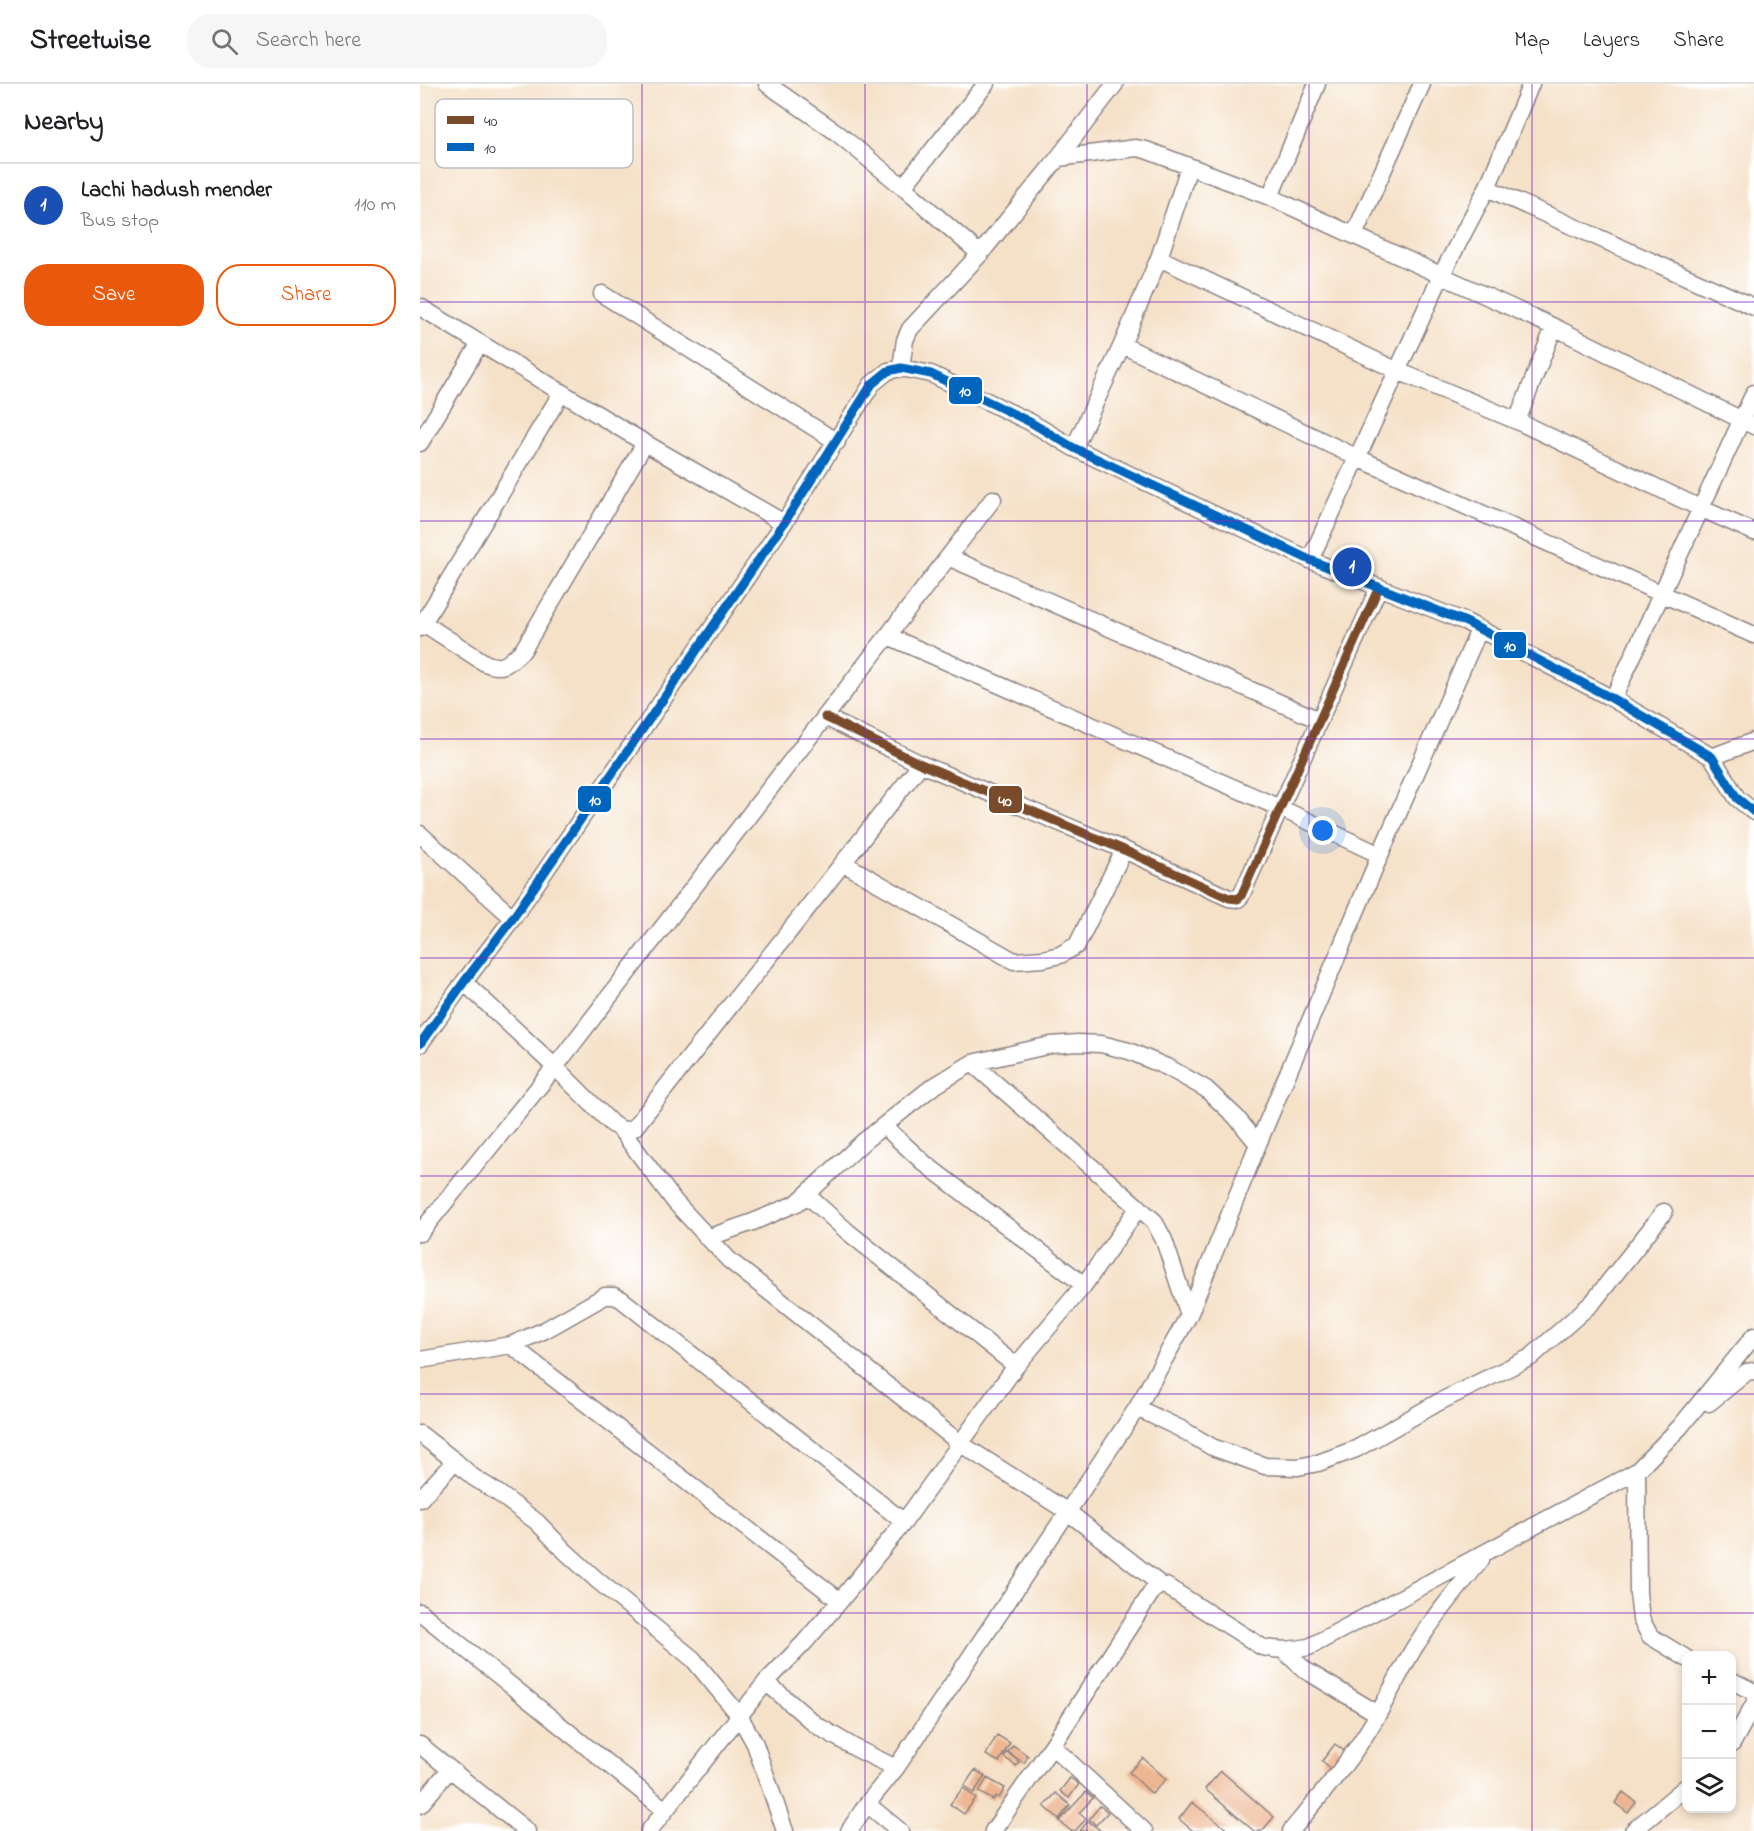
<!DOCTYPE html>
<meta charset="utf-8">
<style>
:root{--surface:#fff;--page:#f6f6f6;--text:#202124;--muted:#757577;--line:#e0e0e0;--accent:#ea580c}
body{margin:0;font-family:"Indie Flower",sans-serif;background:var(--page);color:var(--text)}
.controls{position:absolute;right:18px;bottom:18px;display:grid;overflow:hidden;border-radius:12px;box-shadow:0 3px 9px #0003}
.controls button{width:54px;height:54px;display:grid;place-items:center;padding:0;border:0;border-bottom:2px solid var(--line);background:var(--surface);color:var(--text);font:30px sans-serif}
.you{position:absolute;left:903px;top:747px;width:21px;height:21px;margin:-15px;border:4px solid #fff;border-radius:50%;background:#1a73e8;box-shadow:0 0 0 9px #1a73e833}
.badge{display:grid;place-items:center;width:39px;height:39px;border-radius:50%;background:var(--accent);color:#fff;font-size:20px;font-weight:700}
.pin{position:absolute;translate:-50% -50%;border:3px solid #fff;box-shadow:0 2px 6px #0006}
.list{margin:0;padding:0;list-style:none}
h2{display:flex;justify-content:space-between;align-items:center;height:78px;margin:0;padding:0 24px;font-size:26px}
h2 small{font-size:20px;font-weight:400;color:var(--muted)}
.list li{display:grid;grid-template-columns:39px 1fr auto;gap:18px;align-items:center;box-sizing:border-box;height:84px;padding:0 24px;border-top:2px solid var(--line)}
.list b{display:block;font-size:22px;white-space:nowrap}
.list p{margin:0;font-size:20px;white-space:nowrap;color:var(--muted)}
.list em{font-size:20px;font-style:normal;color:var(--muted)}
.actions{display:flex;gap:12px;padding:18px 24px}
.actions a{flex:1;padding:14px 0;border:2px solid var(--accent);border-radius:24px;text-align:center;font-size:21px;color:var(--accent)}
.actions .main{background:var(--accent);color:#fff}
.icon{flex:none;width:33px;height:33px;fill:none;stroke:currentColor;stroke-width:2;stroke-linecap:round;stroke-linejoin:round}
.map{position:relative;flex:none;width:1334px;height:1747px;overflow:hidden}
header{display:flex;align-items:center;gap:36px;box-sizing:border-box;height:84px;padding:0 30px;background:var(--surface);border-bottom:2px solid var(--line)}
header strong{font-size:28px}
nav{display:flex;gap:33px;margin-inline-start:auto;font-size:21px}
.search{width:420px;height:54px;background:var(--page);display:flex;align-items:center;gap:15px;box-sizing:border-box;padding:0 21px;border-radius:24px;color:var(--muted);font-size:22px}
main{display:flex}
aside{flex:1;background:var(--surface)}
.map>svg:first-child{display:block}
.building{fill:#eeb591}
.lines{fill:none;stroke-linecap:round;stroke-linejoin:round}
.minor-casing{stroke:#8c8282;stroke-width:19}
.minor{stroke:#fff;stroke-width:16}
.bus-1-casing{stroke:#fff;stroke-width:14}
.bus-2-casing{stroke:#fff;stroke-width:14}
.bus-1{stroke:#7a4b2a;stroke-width:9}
.bus-2{stroke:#0065bd;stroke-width:9}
.grid{fill:none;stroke:#7b2cbf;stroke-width:1.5;stroke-opacity:0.55}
.key{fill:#fff;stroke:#bdbdc4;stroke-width:1.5}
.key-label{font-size:16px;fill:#22223b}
.line-badge{stroke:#fff;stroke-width:2}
.badge-label{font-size:16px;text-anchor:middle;font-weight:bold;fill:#fff}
</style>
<header>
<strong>Streetwise</strong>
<div class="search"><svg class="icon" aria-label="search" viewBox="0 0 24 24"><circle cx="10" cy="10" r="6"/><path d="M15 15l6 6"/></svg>Search here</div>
<nav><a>Map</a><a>Layers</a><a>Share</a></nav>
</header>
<main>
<aside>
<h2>Nearby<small></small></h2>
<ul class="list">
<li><span class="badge" style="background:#1a4fb4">1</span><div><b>Lachi hadush mender</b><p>Bus stop</p></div><em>110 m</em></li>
</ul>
<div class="actions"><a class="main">Save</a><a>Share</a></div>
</aside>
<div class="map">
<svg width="1334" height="1747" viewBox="0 0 1334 1747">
<rect width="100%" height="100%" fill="#fff"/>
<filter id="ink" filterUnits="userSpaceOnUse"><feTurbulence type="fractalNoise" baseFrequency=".0167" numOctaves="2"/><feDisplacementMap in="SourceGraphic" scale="12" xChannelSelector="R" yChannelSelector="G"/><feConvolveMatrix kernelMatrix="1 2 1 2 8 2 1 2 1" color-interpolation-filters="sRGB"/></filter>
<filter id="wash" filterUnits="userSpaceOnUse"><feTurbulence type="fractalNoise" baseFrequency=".008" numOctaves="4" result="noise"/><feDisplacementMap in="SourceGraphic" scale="24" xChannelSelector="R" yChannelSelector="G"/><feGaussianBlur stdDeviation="1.35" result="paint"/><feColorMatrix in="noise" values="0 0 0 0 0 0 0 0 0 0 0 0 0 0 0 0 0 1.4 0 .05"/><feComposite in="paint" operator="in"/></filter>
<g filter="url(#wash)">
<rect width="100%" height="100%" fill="#f5e1c8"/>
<g id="blocks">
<path class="building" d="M577,1651l13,8 -11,19 -13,-7z
M915,1660l12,9 -13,18 -12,-10z
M593,1661l15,11 -4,7 -16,-11z
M587,1668l12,10 -3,4 -12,-9z
M723,1674l23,21 -14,15 -23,-22z
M555,1686l10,6 -11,17 -10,-7z
M801,1687l53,46 -12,14h-8l-49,-42z
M567,1694l18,10 -6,10 -3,-2 -3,4 -14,-8z
M650,1694l9,6 -10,14 -9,-7z
M543,1704l13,10 -12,16 -14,-10z
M666,1708l7,6 -14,15 7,6 -11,12h-4l-12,-10z
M1203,1708l13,10 -8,11 -13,-10z
M636,1709l14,12 -11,14 -15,-13z
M772,1718l37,29h-36l-14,-12z
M680,1722l8,6 -12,13 -7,-6z
M668,1737l13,10h-21z"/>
</g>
</g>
<g filter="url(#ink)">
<use href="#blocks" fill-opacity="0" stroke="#8c8282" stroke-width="1.5"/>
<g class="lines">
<g class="minor-casing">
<path id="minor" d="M347,0l69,48 67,55 77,67
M638,74l78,-10 10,2 124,47 284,130 200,99
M483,103l83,-103
M1067,104l267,119
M850,113l47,-113
M934,151l68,-151
M739,174l239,113 119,50 183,87 54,24
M182,210l235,148
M0,223l225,136 139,80
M702,261l236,113 396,177
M481,284l4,-28 5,-11 70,-75 78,-96 57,-74
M1097,337l37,-94
M0,359l60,-100
M654,364l48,-103 37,-87 30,-91
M528,473l371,163
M890,476l131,-284 46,-88 44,-104
M0,537l65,42c20,8 23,0 38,-13l122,-207
M0,544l142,-236
M468,552l392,172 100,47
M1193,615l141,-306
M405,633l96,47 203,86 105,48 9,1 3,-3 138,-309
M1292,673l42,-16
M0,750l93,84
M423,779l171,98 29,-2 17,-4 17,-10 47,-95
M44,898l91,85 56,56c8,6 13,9 23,5l287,-364
M0,960l44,-62 49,-64 271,-395 88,-139 16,-13 13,-3 30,6 99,48 44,26 236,112 156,62 147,77 99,58 25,41 17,14
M552,979l182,158 10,19 25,75
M464,1042l40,37 160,122
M201,1046l54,72 54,58 232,184 107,68 93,73 5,1 96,61c17,4 30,3 47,0l328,-176 43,-44 74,-91
M387,1111l41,37 168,134
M0,1149l135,-166 438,-568
M287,1154l46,-16 44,-19 66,-61 68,-54 41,-25 79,-18 27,-2 23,1 28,7 40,17 37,21 30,28 22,27
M91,1261l329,256
M0,1276l91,-15 34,-15 60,-34h9l7,3 283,223
M1289,1319l38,-31 7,-1
M717,1324l44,21 31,18 53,19 33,1 20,-4 38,-14 83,-47 92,-45 62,-55 71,-90
M0,1350l35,27 -35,38
M35,1377l18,16 25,16 39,29 29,30 31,28 96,79 46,56 16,29 30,87
M1217,1387l1,122 3,26 9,17 36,22
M0,1528l245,198
M864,1567l21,19 73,44
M1312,1597l22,11
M346,1598l50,43 41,24 39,19
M1312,1660l22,-40
M0,1661l107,86
M632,1662l92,85
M447,1720l33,27
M0,1721l30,-36
M229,1747l117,-149 38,-39 36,-42 64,-79 112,-156 68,-81 55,-78
M429,1747l18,-27 29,-36 241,-360 52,-93 69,-171 122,-289 99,-225
M573,1747l59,-85 101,-156 8,-5
M871,1747c29,-35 60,-71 83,-110 14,-24 26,-49 40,-73 20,-31 44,-60 67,-88
M1213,1747l53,-44"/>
</g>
<use href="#minor" class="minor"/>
<g class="bus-1-casing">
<path id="bus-1" d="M405,633l96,47 203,86 105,48 9,1 3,-3 138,-309"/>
</g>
<g class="bus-2-casing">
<path id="bus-2" d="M0,960l44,-62 49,-64 271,-395 88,-139 16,-13 13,-3 30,6 99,48 44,26 236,112 156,62 147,77 99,58 25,41 17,14"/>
</g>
<use href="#bus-1" class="bus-1"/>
<use href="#bus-2" class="bus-2"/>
</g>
</g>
<path class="grid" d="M222,0v1747M445,0v1747M667,0v1747M889,0v1747M1112,0v1747M0,218h1334M0,437h1334M0,655h1334M0,874h1334M0,1092h1334M0,1310h1334M0,1529h1334"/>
<rect x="15" y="15" width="198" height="69" rx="9" class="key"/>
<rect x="27" y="32" width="27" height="8" fill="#7a4b2a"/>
<rect x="27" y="59" width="27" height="8" fill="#0065bd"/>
<g class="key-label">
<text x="64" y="42">40</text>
<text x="64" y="69">10</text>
</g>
<g class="line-badge">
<rect x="528" y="292" width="35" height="29" rx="6" fill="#0065bd"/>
<rect x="1073" y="547" width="34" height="28" rx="6" fill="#0065bd"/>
<rect x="157" y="701" width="35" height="28" rx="6" fill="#0065bd"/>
<rect x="568" y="701" width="35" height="29" rx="6" fill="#7a4b2a"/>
</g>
<g class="badge-label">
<text x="545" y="312">10</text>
<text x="1090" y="567">10</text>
<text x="175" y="721">10</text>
<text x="585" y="722">40</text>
</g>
</svg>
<div class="controls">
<button>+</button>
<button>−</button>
<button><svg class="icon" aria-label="layers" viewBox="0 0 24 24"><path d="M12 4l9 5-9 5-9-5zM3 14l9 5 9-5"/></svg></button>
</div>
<div class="you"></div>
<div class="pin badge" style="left:932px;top:483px;background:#1a4fb4">1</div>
</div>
</main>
